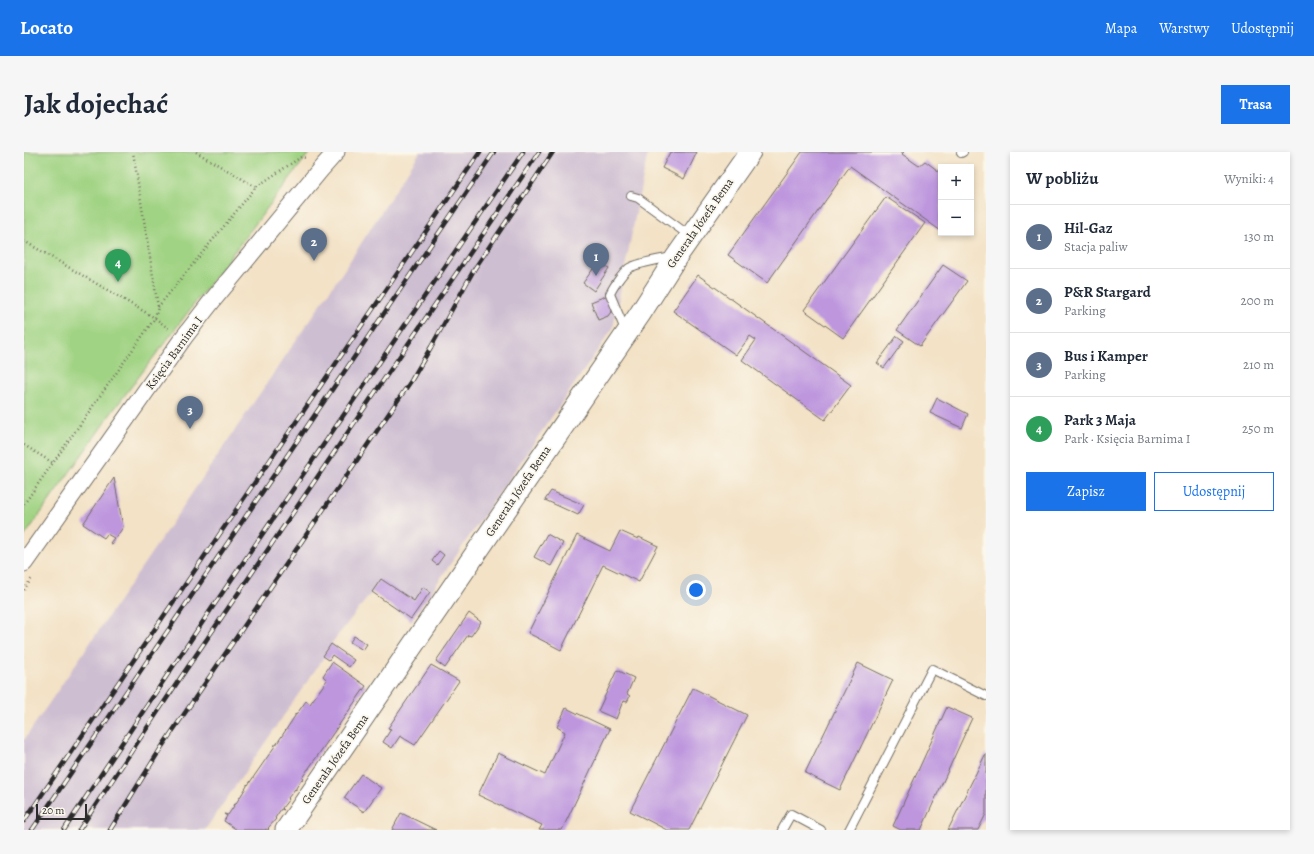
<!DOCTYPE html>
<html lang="pl">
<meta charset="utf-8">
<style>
:root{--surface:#fff;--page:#f6f6f7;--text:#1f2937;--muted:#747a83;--line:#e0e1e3;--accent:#1a73e8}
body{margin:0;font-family:Alegreya,serif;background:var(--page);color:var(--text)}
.controls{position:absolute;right:12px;top:12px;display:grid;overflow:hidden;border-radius:0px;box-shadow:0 2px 6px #0003}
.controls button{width:36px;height:36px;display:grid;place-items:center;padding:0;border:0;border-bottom:1px solid var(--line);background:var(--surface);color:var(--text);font:20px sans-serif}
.scale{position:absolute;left:12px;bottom:10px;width:51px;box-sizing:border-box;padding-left:4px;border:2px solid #2b2b2b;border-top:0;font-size:11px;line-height:14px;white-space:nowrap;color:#2b2b2b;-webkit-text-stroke:3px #fbf7ec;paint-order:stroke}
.you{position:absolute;left:672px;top:438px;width:14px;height:14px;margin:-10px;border:3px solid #fff;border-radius:50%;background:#1a73e8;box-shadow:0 0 0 6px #1a73e833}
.badge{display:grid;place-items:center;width:26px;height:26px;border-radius:50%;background:var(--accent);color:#fff;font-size:13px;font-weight:700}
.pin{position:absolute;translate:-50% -33px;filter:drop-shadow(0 1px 2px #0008)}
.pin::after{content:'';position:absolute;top:21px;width:14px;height:12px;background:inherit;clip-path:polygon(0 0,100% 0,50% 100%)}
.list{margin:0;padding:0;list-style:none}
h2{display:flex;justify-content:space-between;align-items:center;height:52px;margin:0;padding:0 16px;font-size:17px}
h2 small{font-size:13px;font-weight:400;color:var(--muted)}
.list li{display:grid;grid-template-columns:26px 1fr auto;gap:12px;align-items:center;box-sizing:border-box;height:64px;padding:0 16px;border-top:1px solid var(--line)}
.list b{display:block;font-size:15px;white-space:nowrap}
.list p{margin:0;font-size:13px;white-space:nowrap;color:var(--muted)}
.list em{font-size:13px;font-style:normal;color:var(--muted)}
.actions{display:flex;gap:8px;padding:12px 16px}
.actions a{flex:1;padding:9px 0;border:1px solid var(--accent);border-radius:0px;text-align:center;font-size:14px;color:var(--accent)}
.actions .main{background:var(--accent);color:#fff}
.map{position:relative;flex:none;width:962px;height:678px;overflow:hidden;border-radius:0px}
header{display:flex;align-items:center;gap:24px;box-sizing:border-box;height:56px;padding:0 20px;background:var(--accent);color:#fff}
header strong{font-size:19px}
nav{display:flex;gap:22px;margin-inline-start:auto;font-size:14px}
.intro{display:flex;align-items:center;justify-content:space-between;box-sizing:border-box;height:96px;padding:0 24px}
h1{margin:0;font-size:28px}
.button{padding:10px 18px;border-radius:0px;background:var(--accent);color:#fff;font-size:14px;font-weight:700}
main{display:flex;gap:24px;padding:0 24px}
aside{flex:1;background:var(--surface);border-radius:0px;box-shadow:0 2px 6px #0003}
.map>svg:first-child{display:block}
.industrial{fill:#cebed1}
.green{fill:#a0d383;stroke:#667f57}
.building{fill:#bd96de}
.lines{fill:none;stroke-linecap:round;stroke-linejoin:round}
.service-casing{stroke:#716b61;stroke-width:10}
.minor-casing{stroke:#716b61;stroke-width:19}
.tertiary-casing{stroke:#716b61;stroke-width:23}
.path{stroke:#716b61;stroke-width:2.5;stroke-dasharray:1 3;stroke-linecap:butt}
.service{stroke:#fff;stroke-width:8}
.minor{stroke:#fff;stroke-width:17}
.tertiary{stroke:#fff;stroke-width:21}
.rail-casing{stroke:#2b2b2b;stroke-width:4.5}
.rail{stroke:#fbf7ec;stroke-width:3;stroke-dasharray:9;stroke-linecap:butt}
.labels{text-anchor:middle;stroke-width:3.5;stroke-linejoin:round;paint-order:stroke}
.street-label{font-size:12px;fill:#2b2b2b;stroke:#fbf7ec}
</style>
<header>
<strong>Locato</strong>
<nav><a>Mapa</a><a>Warstwy</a><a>Udostępnij</a></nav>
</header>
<div class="intro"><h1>Jak dojechać</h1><a class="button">Trasa</a></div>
<main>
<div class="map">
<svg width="962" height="678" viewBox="0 0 962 678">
<rect width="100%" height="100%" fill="#fbf7ec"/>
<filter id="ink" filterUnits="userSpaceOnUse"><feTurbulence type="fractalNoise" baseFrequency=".025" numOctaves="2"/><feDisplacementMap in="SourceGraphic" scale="8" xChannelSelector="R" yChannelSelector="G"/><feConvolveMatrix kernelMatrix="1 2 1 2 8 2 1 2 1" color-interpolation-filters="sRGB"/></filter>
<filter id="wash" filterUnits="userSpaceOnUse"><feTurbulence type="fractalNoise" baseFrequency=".012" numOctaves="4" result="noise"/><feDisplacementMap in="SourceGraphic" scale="16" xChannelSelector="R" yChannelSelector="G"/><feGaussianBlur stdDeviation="0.9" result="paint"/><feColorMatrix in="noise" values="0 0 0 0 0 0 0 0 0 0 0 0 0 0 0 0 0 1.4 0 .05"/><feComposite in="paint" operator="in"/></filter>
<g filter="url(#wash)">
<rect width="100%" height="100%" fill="#f3e2c6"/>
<path class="industrial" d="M396,0h228l-35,176 -202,293 -39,-29 -41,52 -8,12 1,1 -119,173h-181v-90l320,-470z"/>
<path class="green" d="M0,0h286l-198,260 -88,125z"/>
<g id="blocks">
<path class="building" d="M646,0h27l-13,27 -22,-11z
M778,0h102l-2,2 17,12 6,-5 16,12v58l-91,-65 -83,117 -39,-28z
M862,45l39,26 -82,115 -39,-28z
M574,110l11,6 -15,23 -11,-8z
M919,113l24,16 -47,65 -23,-16z
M674,123l153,110 -26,35 -83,-60 14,-20 -6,-4 -14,19 -63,-44z
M584,143l5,14 -5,7 -10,4 -7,-18z
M873,184l7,5 -20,27 -7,-5z
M913,246l31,16 -6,14 -32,-15z
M90,326l9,49 -11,17 -2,-1 4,-5 -7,-4 -3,4 -21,-14z
M527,339l33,14 -6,10 -33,-15z
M596,379l18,8 1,-2 19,9 -19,36 -36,-17 -42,85 -33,-17 49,-98 33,16z
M523,382l16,9 -12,23 -17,-9z
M415,399l5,4 -7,10 -5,-4z
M357,427l33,22 9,-14 7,5 -19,27 -39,-27z
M445,461l12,9 -10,14 -3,-1 -23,33 -9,-7z
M330,484l13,8 -4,6 -13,-8z
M307,492l23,16 -5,7 -17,-12 -3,5 -6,-4z
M308,510l34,24 -57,82v1h-1l-6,9h1l-1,2v-1l-6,9v2l-1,-1 -7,9 1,1 -7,9 2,2 -3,-1 -6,9 1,1 -8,9 1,1 -1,1 -2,-1 -1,1h-28l-13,-9 3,-5 -3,-2 4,1 6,-9h-1l1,-2 1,1 12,-19v-2l1,1 27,-39 -1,-1h2l19,-29v-2l1,1 10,-14 4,3 17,-24 -4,-4z
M834,511l35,17 -53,110 -35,-17z
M407,513l28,16 -44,64 -15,-9 -8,12 -9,-6 8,-13 -3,-1z
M593,518l17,8 -7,16 3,2 -3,6 -4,-1 -7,18 -18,-8z
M669,536l54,27 -58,115h-22l-37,-19z
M923,555l25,11 -51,112h-20l-8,-4z
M542,556l44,21 -48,101h-23l3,-5 -64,-30 20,-42 47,22 20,-43 -8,-5z
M962,601v61l-8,16h-30z
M337,622l20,14 -17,24 -20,-14z
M377,661l35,17h-44z"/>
</g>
</g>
<g filter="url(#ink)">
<use href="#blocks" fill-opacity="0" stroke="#716b61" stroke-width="1"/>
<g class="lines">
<g class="service-casing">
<path id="service" d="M937,1l2,-1
M607,44l7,2 52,38
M602,180l-16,-38c3,-7 12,-20 18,-25 5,-5 38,-11 46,-12
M758,678l9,-16 30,16
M825,678l83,-161 54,27"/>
</g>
<g class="minor-casing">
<path id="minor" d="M0,411l160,-226 28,-36 108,-131 16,-18"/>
</g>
<g class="tertiary-casing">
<path id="tertiary" d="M262,678l354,-516 37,-58 73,-104"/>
</g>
<path class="path" d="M172,0l60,35
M0,89l131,77 14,11
M134,155l98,-120 45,-30 5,1
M0,293l29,18
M0,352l131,-186 3,-11 -25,-155
M0,438l8,-12"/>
<use href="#service" class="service"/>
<use href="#minor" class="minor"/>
<use href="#tertiary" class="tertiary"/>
<g class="rail-casing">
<path id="rail" d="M0,669l456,-669
M8,678l462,-678
M40,678l148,-222 311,-456
M55,678l102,-153 358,-525
M86,678l51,-82 250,-367 20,-34 44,-79 78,-116"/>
</g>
<use href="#rail" class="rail"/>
</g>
</g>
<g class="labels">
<g class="street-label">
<text transform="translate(676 71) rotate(-55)" y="4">Generała Józefa Bema</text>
<text transform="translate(150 201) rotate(-54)" y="4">Księcia Barnima I</text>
<text transform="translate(494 339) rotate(-56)" y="4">Generała Józefa Bema</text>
<text transform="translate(311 607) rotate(-55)" y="4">Generała Józefa Bema</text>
</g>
</g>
</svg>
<div class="controls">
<button>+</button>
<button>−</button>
</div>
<div class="scale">20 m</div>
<div class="you"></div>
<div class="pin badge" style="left:572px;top:124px;background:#5c6f8a">1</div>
<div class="pin badge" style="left:290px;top:109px;background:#5c6f8a">2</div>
<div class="pin badge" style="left:166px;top:277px;background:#5c6f8a">3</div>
<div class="pin badge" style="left:94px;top:130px;background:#2e9e5b">4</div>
</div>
<aside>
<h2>W pobliżu<small>Wyniki: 4</small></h2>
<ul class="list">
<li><span class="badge" style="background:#5c6f8a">1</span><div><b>Hil-Gaz</b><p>Stacja paliw</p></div><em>130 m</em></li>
<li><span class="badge" style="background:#5c6f8a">2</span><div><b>P&amp;R Stargard</b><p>Parking</p></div><em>200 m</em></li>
<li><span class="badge" style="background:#5c6f8a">3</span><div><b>Bus i Kamper</b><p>Parking</p></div><em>210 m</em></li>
<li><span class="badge" style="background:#2e9e5b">4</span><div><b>Park 3 Maja</b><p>Park · Księcia Barnima I</p></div><em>250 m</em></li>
</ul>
<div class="actions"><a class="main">Zapisz</a><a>Udostępnij</a></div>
</aside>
</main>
